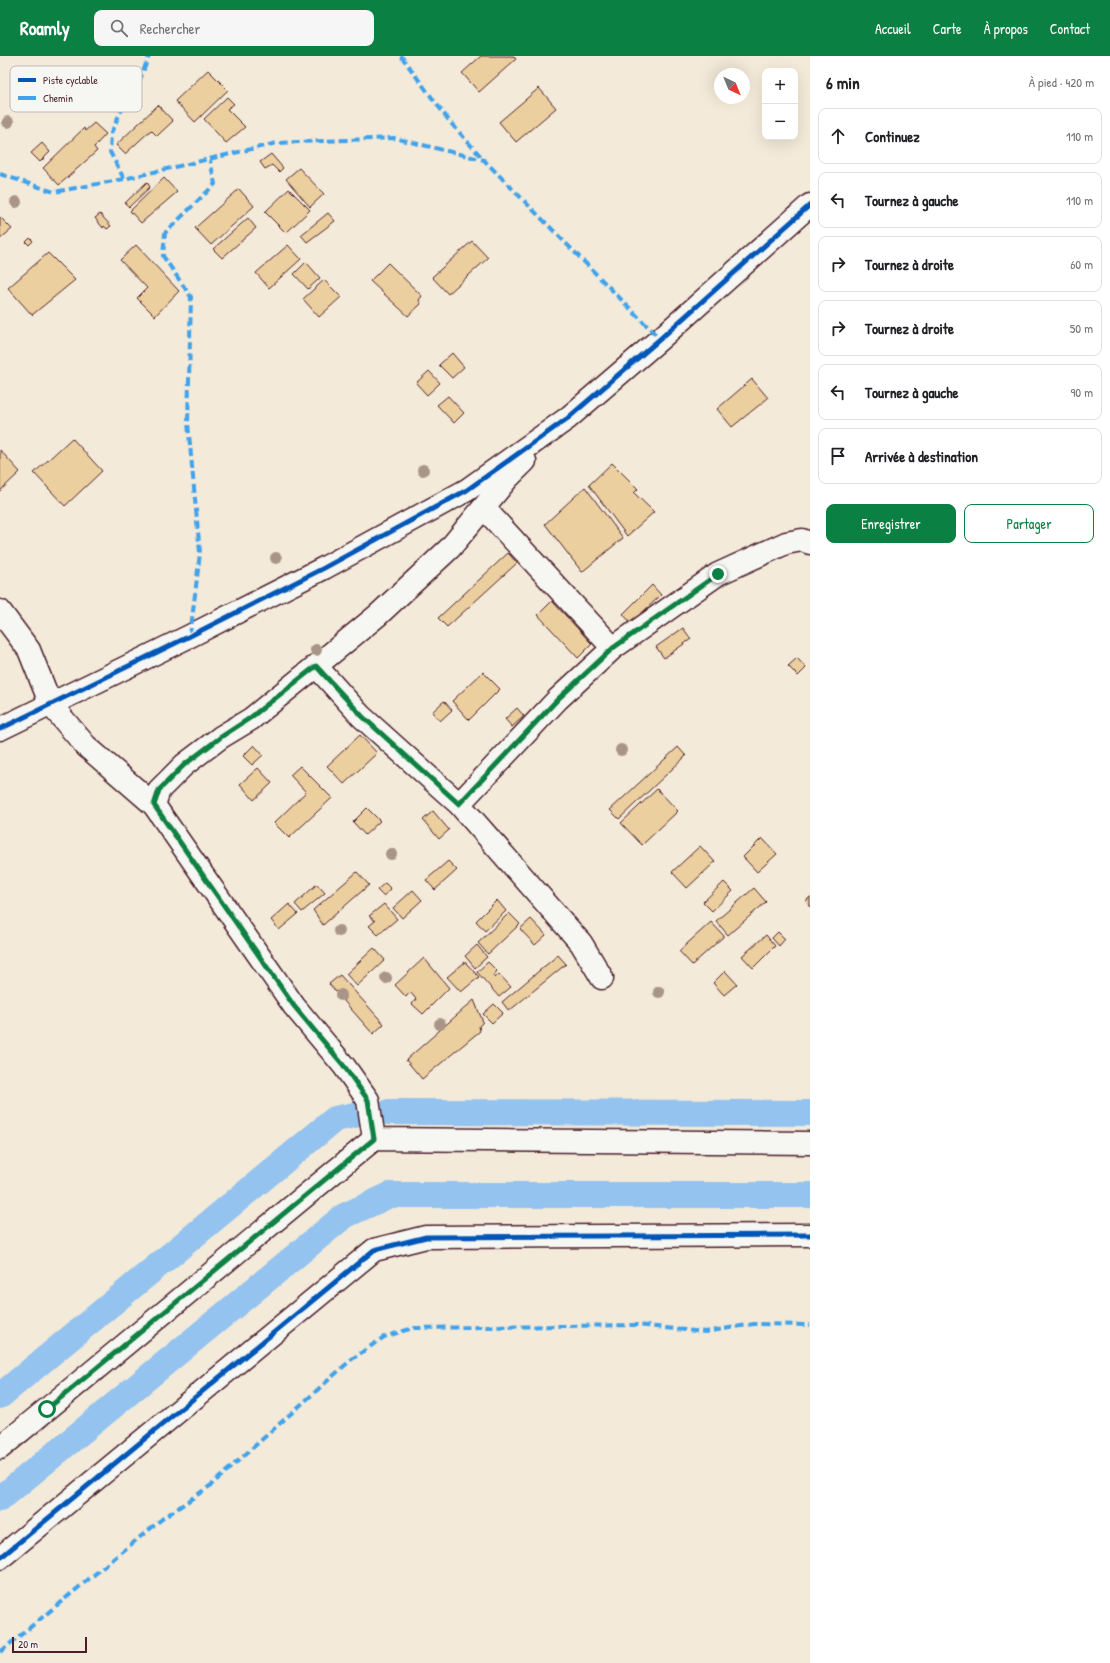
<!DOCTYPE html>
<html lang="fr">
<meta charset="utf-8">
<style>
:root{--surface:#fff;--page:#f6f6f6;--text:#202124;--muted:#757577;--line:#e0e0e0;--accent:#0b8043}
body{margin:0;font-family:"Patrick Hand",sans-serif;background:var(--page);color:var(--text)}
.controls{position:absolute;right:12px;top:12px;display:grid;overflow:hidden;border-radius:8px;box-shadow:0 4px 16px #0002}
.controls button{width:36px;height:36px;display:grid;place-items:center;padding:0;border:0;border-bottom:1px solid var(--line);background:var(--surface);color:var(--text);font:20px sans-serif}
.compass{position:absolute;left:714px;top:12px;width:36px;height:36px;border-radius:50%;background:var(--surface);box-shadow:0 4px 16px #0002;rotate:137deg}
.scale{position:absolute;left:12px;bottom:10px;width:75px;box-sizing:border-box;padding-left:4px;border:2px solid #4a1f2b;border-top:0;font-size:11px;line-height:14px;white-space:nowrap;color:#4a1f2b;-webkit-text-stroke:3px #f6f6f2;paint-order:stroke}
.stop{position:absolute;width:12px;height:12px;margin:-9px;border:3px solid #0b8043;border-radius:50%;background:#fff}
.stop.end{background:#0b8043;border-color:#fff;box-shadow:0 1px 4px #0008}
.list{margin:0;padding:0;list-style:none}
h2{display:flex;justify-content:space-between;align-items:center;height:52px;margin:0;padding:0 16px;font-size:17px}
h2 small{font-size:13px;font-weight:400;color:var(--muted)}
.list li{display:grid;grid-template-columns:26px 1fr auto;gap:12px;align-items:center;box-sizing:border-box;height:56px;margin:0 8px 8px;padding:0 8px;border:1px solid var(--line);border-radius:8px}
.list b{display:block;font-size:15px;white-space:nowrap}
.list em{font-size:13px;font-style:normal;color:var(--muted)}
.actions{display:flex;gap:8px;padding:12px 16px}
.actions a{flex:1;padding:9px 0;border:1px solid var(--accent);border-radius:8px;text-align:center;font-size:14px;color:var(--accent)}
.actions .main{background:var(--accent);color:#fff}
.icon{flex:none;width:22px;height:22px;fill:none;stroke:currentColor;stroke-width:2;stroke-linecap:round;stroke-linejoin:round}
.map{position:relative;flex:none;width:810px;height:1607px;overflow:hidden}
header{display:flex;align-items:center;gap:24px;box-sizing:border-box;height:56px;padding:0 20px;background:var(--accent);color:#fff}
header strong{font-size:19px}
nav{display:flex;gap:22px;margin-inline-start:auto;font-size:14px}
.search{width:280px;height:36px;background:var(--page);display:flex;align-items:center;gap:10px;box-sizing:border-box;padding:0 14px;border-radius:8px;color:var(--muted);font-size:15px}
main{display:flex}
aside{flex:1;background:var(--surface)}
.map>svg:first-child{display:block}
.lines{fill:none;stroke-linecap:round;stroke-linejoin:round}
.canal{stroke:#94c3ef;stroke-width:26}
.building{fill:#eccf9f;stroke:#4a1f2b}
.street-casing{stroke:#4a1f2b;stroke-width:25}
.street{stroke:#f6f6f2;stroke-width:22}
.quiet{stroke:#40a2eb;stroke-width:4;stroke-dasharray:8 4;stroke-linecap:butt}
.cycleway-casing{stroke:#f6f6f2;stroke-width:8}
.cycleway{stroke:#0057b8;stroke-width:5}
.tree{fill:#a99588}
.route{stroke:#0b8043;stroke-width:5}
.key{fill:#f6f6f2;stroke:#c2b6b6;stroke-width:1}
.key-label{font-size:11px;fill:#4a1f2b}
</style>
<header>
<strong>Roamly</strong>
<div class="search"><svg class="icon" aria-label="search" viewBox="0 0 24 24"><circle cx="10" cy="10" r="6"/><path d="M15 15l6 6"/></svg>Rechercher</div>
<nav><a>Accueil</a><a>Carte</a><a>À propos</a><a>Contact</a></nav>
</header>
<main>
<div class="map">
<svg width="810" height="1607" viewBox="0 0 810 1607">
<rect width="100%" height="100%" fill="#f3ead9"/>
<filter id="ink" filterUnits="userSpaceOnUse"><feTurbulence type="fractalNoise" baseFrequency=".025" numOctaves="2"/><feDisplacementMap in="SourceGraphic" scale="8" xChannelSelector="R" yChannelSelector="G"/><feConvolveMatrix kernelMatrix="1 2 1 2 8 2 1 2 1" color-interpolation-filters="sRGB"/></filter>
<g filter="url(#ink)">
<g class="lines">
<path class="canal" d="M389,1056l421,1
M0,1340l335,-277 29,-6
M0,1443l344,-283 46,-21h420"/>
</g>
<path class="building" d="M481,0h32l3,3 -37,33 -17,-19z
M208,14l20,20 -33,32 -20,-21z
M539,32l17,20 -40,34 -17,-20z
M227,41l7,7 -7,5 18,18 -19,16 -22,-24z
M158,49l15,16 -16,15 -6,-6 -26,24 -9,-9z
M94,67l12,11 -12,13 3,4 -38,34 -16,-17 41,-40 1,3z
M42,87l8,9 -10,10 -9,-9z
M271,98l12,14 -4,4 -7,-7 -7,4 -5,-7z
M299,112l25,26 -14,13 -24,-28z
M164,122l13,14 -36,31 -11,-12z
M147,126l3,5 -21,20 -4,-4z
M239,133l15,17 -43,39 -16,-17z
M289,133l21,21 -24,23 -21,-21z
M328,157l7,8 -28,21 -6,-7z
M100,158l11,12 -4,3 -3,-3 -1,2 -8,-10z
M0,161l12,12 -12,10z
M248,162l8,10 -34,30 -9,-9z
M30,182l3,3 -4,4 -3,-3z
M472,185l16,17 -40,36 -16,-17z
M136,189l43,46 -24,25 -18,-18 10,-10 -27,-28z
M288,189l13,14 -32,29 -13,-15z
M48,197l27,27 -43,35 -24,-27z
M306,206l14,16 -12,11 -14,-15z
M388,207l34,33 -3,4 2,4 -13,12 -38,-35z
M324,224l17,17 -22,20 -16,-18z
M452,297l12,14 -12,11 -13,-13z
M429,315l11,12 -13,12 -11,-12z
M752,323l16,19 -36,29 -15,-18z
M448,340l16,17 -10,10 -17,-18z
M72,382l30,33 -37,35 -31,-33z
M0,394l20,22 -20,19z
M612,407l26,26 -4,4 20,19 -27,24 -38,-51z
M585,431l38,51 -41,34 -37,-48z
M508,497l9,10 -70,64 -9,-9z
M652,529l9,10 -30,28 -8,-9z
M552,545l40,43 -14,14 -40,-43z
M683,572l8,11 -27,19 -8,-11z
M797,602l9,10 -8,8 -10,-10z
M483,616l17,17 -31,31 -17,-19z
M444,645l8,9 -12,11 -8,-9z
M517,652l7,8 -12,11 -7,-8z
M360,679l17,18 -33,31 -17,-18z
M254,689l9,10 -11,10 -9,-9z
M678,691l8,9 -67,63 -9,-9z
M300,710l32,32 -43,40 -15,-15 32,-31 -16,-17z
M258,712l14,15 -18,17 -14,-16z
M657,733l21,22 -36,34 -21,-22z
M367,752l13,13 -15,14 -12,-13z
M433,755l16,19 -10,9 -16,-19z
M762,782l15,16 -20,18 -14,-15z
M700,790l15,16 -28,26 -15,-16z
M448,805l9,9 -22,20 -9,-10z
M357,816l12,13 -46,40 -10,-15z
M724,826l9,9 -21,20 -9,-9z
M385,827l6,6 -8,7 -6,-6z
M317,828l8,9 -23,19 -7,-8z
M754,832l12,14 -38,33 -12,-14z
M413,834l9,10 -20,18 -9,-10z
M810,841v10l-5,-5z
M497,844l9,11 -21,20 -9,-10z
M289,848l9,10 -19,16 -8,-10z
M384,848l13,15 -19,16 -9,-9 6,-5 -6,-5z
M509,857l11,11 -32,30 -10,-11z
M531,863l15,16 -11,10 -15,-16z
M711,866l13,14 -32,29 -13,-14z
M778,876l7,7 -6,7 -7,-8z
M766,879l9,11 -22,22 -11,-12z
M477,889l10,12 -12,11 -10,-12z
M374,892l11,12 -28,26 -11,-12z
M558,899l8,9 -57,47 -7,-9z
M424,902l25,30 -26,26 -11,-10 4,-5 -6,-7 -4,5 -11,-12z
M465,906l14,15 -18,15 -14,-15z
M488,906l9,9 -4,5 2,2 4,-4 12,13 -12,10 -22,-25z
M725,915l12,13 -13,11 -11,-12z
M340,919l44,49 -11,10 -44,-50z
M474,944l9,22 -4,4 1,5 -58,48 -16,-19z
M494,948l9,9 -11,10 -9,-9z"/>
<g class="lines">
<g class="street-casing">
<path id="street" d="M484,452l129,140 105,-74 68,-31 16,-3 8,3
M0,555l29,39 22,55 35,41 68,59 140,201 50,60 24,34 6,39
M316,610l45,50 98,88
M0,673l190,-93 134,-68 143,-78 101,-72 92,-79 150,-134
M154,749l5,-15 25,-25 37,-28 30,-18 65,-53 62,-51 72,-67 57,-69 18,-18
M602,922l-21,-35 -122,-139 99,-105 55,-51
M0,1392l374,-309 436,4
M0,1502l374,-308 52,-13 384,-2"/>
</g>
<use href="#street" class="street"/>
<path class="quiet" d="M401,0l49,66 34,38
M0,118l54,18 70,-13 153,-36 117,-5 90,22 176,179
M124,123l-14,-27 1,-19 9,-20 21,-36 8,-21
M190,580l10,-83 -12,-130 3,-126 -28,-41 2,-23 50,-49 -5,-24
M0,1596l162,-133 48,-33 142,-127 32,-22 29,-9 224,-3 68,7 49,-8 56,1"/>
<g class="cycleway-casing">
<path id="cycleway" d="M0,673l190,-93 134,-68 143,-78 101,-72 92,-79 150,-134
M0,1502l374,-308 52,-13 384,-2"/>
</g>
<use href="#cycleway" class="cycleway"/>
</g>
<g class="tree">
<circle cx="8" cy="66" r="6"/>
<circle cx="16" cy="146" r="6"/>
<circle cx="423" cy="414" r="6"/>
<circle cx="276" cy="502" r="6"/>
<circle cx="316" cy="594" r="6"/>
<circle cx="621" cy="694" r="6"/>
<circle cx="391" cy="798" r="6"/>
<circle cx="339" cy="875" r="6"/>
<circle cx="386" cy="922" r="6"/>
<circle cx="659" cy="936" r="6"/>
<circle cx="341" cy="939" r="6"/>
<circle cx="440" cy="968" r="6"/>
</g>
</g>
<g class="lines" filter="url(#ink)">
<path class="route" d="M47,1353l327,-270 -6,-39 -24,-34 -50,-60 -140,-201 5,-15 25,-25 37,-28 29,-19 66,-52 46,50 97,88 99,-105 55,-51 105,-74"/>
</g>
<rect x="10" y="10" width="132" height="46" rx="6" class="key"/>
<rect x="18" y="22" width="18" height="4" fill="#0057b8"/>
<rect x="18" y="40" width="18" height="4" fill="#40a2eb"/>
<g class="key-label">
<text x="43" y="28">Piste cyclable</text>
<text x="43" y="46">Chemin</text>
</g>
</svg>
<div class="controls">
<button>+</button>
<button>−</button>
</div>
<svg class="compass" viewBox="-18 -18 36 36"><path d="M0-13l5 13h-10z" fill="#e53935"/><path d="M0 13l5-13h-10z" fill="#757577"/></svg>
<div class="scale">20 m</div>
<div class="stop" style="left:47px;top:1353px"></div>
<div class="stop end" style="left:718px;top:518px"></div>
</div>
<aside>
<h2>6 min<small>À pied · 420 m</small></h2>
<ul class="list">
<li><svg class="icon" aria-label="ahead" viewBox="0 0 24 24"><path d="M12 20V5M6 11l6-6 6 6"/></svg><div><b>Continuez</b></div><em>110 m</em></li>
<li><svg class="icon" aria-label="left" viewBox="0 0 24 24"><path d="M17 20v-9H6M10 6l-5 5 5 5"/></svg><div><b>Tournez à gauche</b></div><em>110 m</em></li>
<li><svg class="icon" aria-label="right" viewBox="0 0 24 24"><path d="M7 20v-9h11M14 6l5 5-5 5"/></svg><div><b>Tournez à droite</b></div><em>60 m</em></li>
<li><svg class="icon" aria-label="right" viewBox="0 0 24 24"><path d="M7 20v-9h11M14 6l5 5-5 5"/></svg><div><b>Tournez à droite</b></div><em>50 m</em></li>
<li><svg class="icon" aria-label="left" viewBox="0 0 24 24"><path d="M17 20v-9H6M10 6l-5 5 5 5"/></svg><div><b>Tournez à gauche</b></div><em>90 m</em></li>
<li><svg class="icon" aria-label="arrive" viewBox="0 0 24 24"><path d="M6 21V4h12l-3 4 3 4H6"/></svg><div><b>Arrivée à destination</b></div></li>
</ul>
<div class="actions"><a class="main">Enregistrer</a><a>Partager</a></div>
</aside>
</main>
